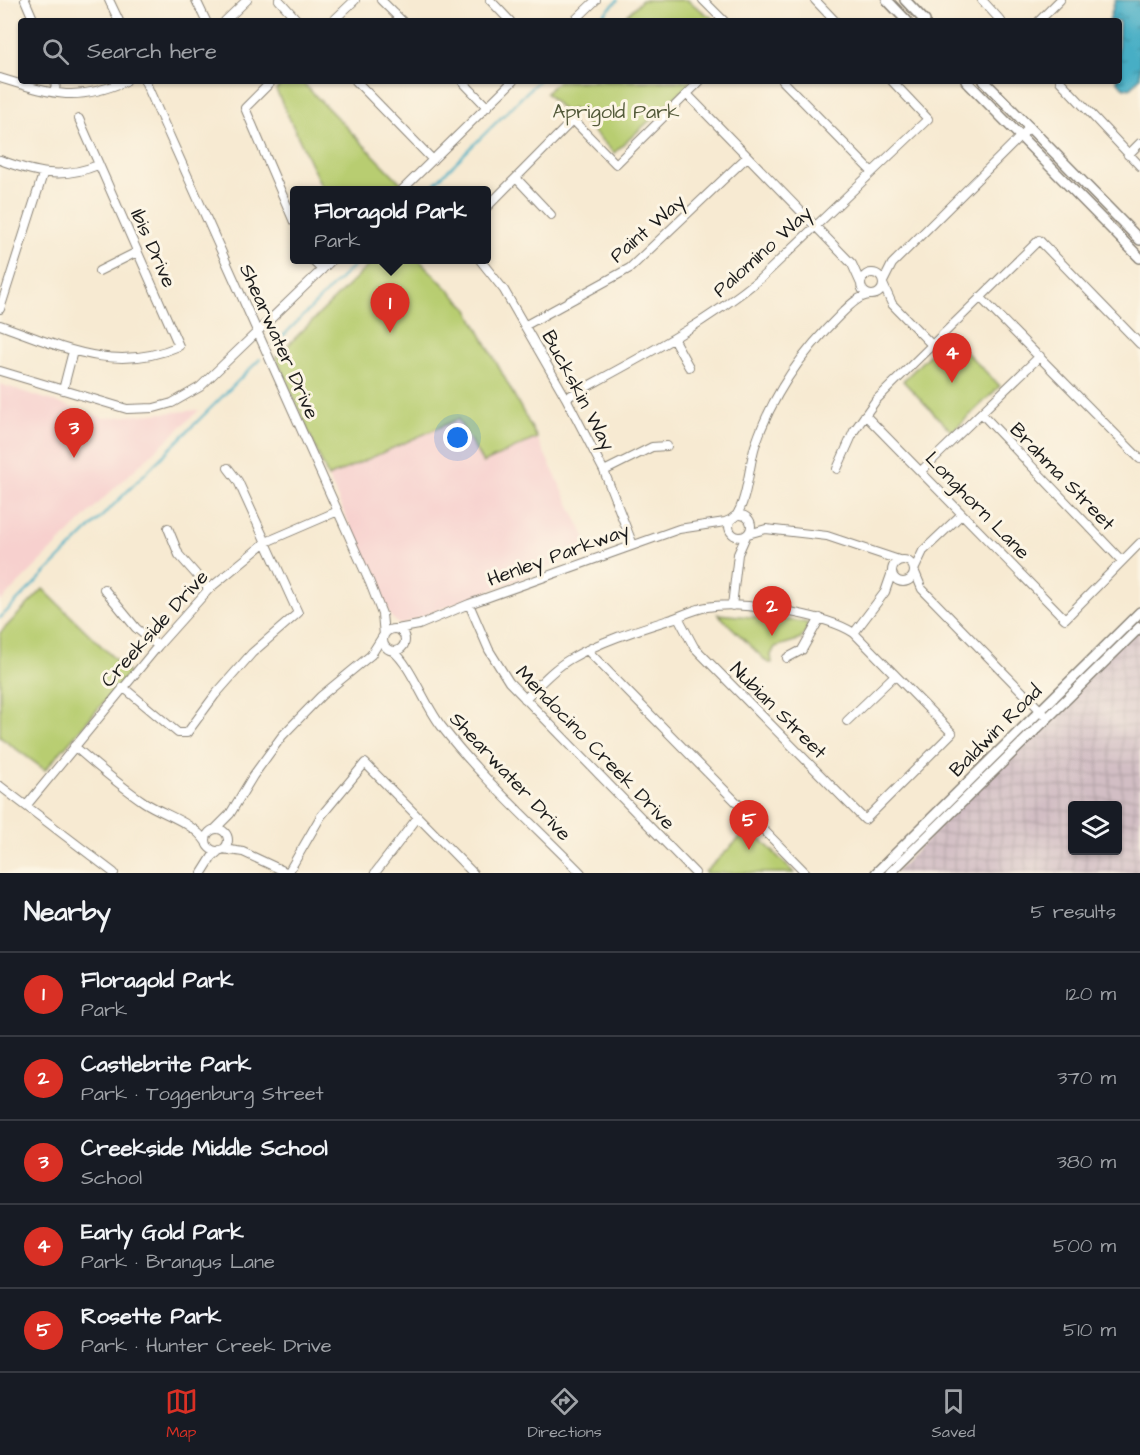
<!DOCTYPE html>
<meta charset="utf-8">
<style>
:root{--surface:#171b24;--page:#20242c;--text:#f1f3f6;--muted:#9ea1a6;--line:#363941;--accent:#d93025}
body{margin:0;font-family:"Architects Daughter",sans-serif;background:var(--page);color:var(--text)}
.controls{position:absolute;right:18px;bottom:18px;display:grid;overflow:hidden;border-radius:6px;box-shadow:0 2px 4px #0004}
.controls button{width:54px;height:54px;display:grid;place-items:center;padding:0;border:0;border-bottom:2px solid var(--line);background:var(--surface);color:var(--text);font:30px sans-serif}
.you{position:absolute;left:458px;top:438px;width:21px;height:21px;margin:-15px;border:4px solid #fff;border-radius:50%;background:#1a73e8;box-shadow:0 0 0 9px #1a73e833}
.badge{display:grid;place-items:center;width:39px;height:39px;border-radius:50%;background:var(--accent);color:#fff;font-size:20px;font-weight:700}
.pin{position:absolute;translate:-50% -50px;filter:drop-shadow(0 2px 3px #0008)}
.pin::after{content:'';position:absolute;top:32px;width:21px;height:18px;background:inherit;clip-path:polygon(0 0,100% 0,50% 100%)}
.popup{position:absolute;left:290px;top:186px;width:201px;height:78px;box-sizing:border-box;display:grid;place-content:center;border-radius:6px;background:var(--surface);filter:drop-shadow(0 2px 4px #0005);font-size:20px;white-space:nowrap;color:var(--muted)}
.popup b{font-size:22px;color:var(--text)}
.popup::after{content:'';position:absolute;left:50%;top:100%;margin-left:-12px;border:12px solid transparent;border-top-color:var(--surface)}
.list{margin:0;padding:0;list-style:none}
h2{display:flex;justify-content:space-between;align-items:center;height:78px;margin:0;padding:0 24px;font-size:26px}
h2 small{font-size:20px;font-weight:400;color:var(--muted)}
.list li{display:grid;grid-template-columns:39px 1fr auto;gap:18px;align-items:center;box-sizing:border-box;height:84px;padding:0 24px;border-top:2px solid var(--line)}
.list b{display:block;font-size:22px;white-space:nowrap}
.list p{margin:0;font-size:20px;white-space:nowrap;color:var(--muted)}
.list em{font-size:20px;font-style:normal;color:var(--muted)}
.icon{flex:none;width:33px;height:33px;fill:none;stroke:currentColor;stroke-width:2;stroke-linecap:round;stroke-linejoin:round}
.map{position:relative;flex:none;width:1140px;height:873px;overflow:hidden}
.search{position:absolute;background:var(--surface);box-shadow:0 2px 4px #0004;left:18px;right:18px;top:18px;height:66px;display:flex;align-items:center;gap:15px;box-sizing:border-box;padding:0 21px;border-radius:6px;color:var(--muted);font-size:22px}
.sheet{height:498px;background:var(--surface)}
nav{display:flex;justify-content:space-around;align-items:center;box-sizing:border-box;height:84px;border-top:2px solid var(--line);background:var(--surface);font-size:16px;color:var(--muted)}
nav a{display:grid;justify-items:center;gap:3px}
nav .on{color:var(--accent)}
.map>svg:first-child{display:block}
.built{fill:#f7d0ce}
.industrial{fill:url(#industrial-grid);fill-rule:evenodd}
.green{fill:#b8cd71;stroke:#6a7446;stroke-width:1.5}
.water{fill:url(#water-ripples);stroke:#316570;stroke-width:1.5}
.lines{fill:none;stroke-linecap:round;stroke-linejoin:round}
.stream{stroke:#46aec5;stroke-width:2}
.minor-casing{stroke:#8a8377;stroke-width:10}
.major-casing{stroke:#8a8377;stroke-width:12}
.minor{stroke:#fff;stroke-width:8}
.major{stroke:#fff;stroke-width:9}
.labels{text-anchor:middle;stroke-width:6;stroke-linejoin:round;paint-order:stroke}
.park-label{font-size:20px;fill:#535a3a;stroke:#fcf5e5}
.street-label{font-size:20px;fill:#1c1c1c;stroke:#fcf5e5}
</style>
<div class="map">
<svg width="1140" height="873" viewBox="0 0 1140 873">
<defs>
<pattern id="industrial-grid" width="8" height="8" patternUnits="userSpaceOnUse" patternTransform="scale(1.5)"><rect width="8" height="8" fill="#d2bec4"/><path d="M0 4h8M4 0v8" fill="none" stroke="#b4a3a8"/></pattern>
<pattern id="water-ripples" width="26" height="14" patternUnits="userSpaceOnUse" patternTransform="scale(1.5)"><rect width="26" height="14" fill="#46aec5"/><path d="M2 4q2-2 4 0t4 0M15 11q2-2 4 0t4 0" fill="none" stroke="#3a8d9f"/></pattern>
</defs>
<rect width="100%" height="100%" fill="#fcf5e5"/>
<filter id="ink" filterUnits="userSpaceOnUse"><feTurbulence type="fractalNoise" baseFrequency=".0167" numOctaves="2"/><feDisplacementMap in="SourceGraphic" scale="12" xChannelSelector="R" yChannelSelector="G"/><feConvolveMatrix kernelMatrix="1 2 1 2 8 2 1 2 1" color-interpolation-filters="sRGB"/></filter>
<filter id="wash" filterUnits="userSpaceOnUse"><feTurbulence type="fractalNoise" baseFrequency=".008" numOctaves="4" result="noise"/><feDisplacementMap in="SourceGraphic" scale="24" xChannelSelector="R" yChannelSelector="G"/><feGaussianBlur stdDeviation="1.35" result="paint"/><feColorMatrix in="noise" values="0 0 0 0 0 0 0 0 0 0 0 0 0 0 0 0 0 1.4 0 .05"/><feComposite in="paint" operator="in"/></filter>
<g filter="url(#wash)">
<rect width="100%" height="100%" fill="#f7ead2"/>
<path class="built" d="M0,384l104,34 95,-8 -94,87 -105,105z
M458,419l25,43 54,-24 55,113 -192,74 -9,-8 -63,-140z"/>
<path class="industrial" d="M1140,621v252h-245l180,-188zM1072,806h46v44h-46z"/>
<path class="green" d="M642,0h45l29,21h-95z
M284,81h17l102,104 -5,5h-75l-47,-100z
M558,81h135l-79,72 -27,-28 -6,-12 -9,-4 -7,3 -19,-19z
M374,260h45l48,48 70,130 -54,25 -25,-44 -130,58 -52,-120z
M949,335l51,51 -48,46 -49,-51z
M43,589l86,84 -84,97 -45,-33v-104z
M718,614l78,7 11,2 1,4 -7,12 -26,8 -4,8 1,8h-4z
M750,828l44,45h-89v-1z"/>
<path class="water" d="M1115,0h25v77l-9,11h-7l-7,-7 2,-60h-10z"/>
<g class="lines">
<path class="stream" d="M597,21l21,-21
M428,190l110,-109
M274,345l85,-85
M0,618l260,-259"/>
</g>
</g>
<g filter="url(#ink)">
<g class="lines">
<g class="minor-casing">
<path id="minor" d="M25,0l9,21
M109,0l10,21
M196,0l10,21
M279,0l19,21
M381,0l21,21
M490,0l20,21
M703,0l21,21
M815,0l20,21
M982,0l19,21
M225,21l22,-21
M333,21l22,-21
M574,21l22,-21
M1039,21l21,-21
M0,78c52,16 75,25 126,3
M145,81l225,502 12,31 2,21
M272,81l-27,27 49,114
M356,81l77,79
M462,81l25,26
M783,81l89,91
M1060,81l80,85
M55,92l1,-11
M687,94l165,170 9,20
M1128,155l12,-12
M0,160c35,13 62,20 98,5
M517,179l34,36
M402,190l111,-109
M486,208l87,-88 43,44 84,-83
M312,260l10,10
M480,260l24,30 62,108 38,73 29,74
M99,271l38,-19
M861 284a11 11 0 1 1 22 0a11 11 0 1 1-22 0Z
M883,282l9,-18 138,-137
M883,284l9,20 39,40
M980,297l160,162
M0,309l43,-135
M0,325c62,22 115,49 179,21l-100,-227
M526,325l104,-57 117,-111
M674,340l15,27
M0,371l127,38 27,-1 18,-5 28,-16 132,-127
M63,390l10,-39
M566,398c68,-37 135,-71 195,-120l167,-159 -36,-38
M981,413l141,148
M865,415l200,204 75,-76
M837,469l17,-38 22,-31 163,-160 101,104
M922,470l118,-114
M604,471l48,-24 15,-1
M729 526a11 11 0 1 1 22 0a11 11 0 1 1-22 0Z
M735,517c12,-14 14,-52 20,-71 17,-51 47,-94 85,-131 9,-9 18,-19 30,-20
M168,528l11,27 30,34
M748,534l18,-5 61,7 72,24
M892 571a11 11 0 1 1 22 0a11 11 0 1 1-22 0Z
M914,570l8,19 122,125
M914,570l9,-19 39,-37
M104,589l32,39 22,18
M469,604l20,46 20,32 186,191
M732,606l6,-52 8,-18
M383 640a11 11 0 1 1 22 0a11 11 0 1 1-22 0Z
M397,629l22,-4 50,-21 210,-75 46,-7 7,-3
M854,633l31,-41 7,-20
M587,650l219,223
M393,651c18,14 32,55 49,76 41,53 92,98 139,146
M787,658l15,-8 18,-32
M123,687l55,46h9l28,-38 37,-42 46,-40 -60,-132 -10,-13
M525,699c14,-14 28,-30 45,-40 31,-18 67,-29 102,-40 11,-4 23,-10 35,-12 34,-6 118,7 147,26l98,100 -87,87 -171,-173 -16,-30
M847,721l47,-45
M74,746c23,20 45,39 70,56 20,13 49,20 62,40
M0,786l114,87
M26,806l132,-160 51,-57 57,-47 72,-31
M215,829l15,-15 23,-38 29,-40 39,-40 50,-41 12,-19
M206 840a11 11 0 1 1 22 0a11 11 0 1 1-22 0Z
M223,849l20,3 45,21
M202,873l10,-16 8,-7
M288,873l33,-57 44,-53 108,110
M375,873l43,-56"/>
</g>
<g class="major-casing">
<path id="major" d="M887,0l20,21
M905,0l20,21
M966,81l174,177
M984,81l156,159
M876,873l264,-261
M890,873l250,-246"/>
</g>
<use href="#minor" class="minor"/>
<use href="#major" class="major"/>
</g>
</g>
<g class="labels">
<g class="park-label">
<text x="616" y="118">Aprigold Park</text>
</g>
<g class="street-label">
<text transform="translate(647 228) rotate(-41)" y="7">Paint Way</text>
<text transform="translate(154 248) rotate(66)" y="7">Ibis Drive</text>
<text transform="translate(762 251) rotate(-42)" y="7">Palomino Way</text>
<text transform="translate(280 341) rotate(66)" y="7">Shearwater Drive</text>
<text transform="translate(579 390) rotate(62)" y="7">Buckskin Way</text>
<text transform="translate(1063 476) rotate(46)" y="7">Brahma Street</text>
<text transform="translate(978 505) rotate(46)" y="7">Longhorn Lane</text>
<text transform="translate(558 554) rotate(-20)" y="7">Henley Parkway</text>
<text transform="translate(154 628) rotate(-48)" y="7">Creekside Drive</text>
<text transform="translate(779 710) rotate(45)" y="7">Nubian Street</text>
<text transform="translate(995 730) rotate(-45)" y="7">Baldwin Road</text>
<text transform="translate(596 747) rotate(46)" y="7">Mendocino Creek Drive</text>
<text transform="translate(511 776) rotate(47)" y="7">Shearwater Drive</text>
</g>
</g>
</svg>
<div class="controls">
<button><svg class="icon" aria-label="layers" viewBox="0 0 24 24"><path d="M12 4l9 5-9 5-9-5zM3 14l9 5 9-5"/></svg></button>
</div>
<div class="you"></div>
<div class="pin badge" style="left:390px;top:333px">1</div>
<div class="popup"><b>Floragold Park</b>Park</div>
<div class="pin badge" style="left:772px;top:636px">2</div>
<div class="pin badge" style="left:74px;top:458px">3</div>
<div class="pin badge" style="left:952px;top:383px">4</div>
<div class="pin badge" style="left:749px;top:850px">5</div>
<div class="search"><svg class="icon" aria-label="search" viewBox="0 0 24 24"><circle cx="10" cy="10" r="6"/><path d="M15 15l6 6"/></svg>Search here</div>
</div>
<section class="sheet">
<h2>Nearby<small>5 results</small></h2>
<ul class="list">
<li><span class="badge">1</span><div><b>Floragold Park</b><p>Park</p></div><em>120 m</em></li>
<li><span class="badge">2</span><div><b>Castlebrite Park</b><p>Park · Toggenburg Street</p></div><em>370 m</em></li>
<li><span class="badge">3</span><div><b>Creekside Middle School</b><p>School</p></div><em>380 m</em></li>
<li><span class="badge">4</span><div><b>Early Gold Park</b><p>Park · Brangus Lane</p></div><em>500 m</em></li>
<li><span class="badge">5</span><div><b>Rosette Park</b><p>Park · Hunter Creek Drive</p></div><em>510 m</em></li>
</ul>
</section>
<nav>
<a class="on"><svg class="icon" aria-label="map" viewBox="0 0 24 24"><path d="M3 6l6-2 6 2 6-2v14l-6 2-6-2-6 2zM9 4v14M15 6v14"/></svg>Map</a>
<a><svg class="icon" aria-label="directions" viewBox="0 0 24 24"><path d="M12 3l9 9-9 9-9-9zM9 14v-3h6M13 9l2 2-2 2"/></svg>Directions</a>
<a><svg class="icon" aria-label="saved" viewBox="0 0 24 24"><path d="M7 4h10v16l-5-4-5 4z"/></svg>Saved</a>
</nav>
